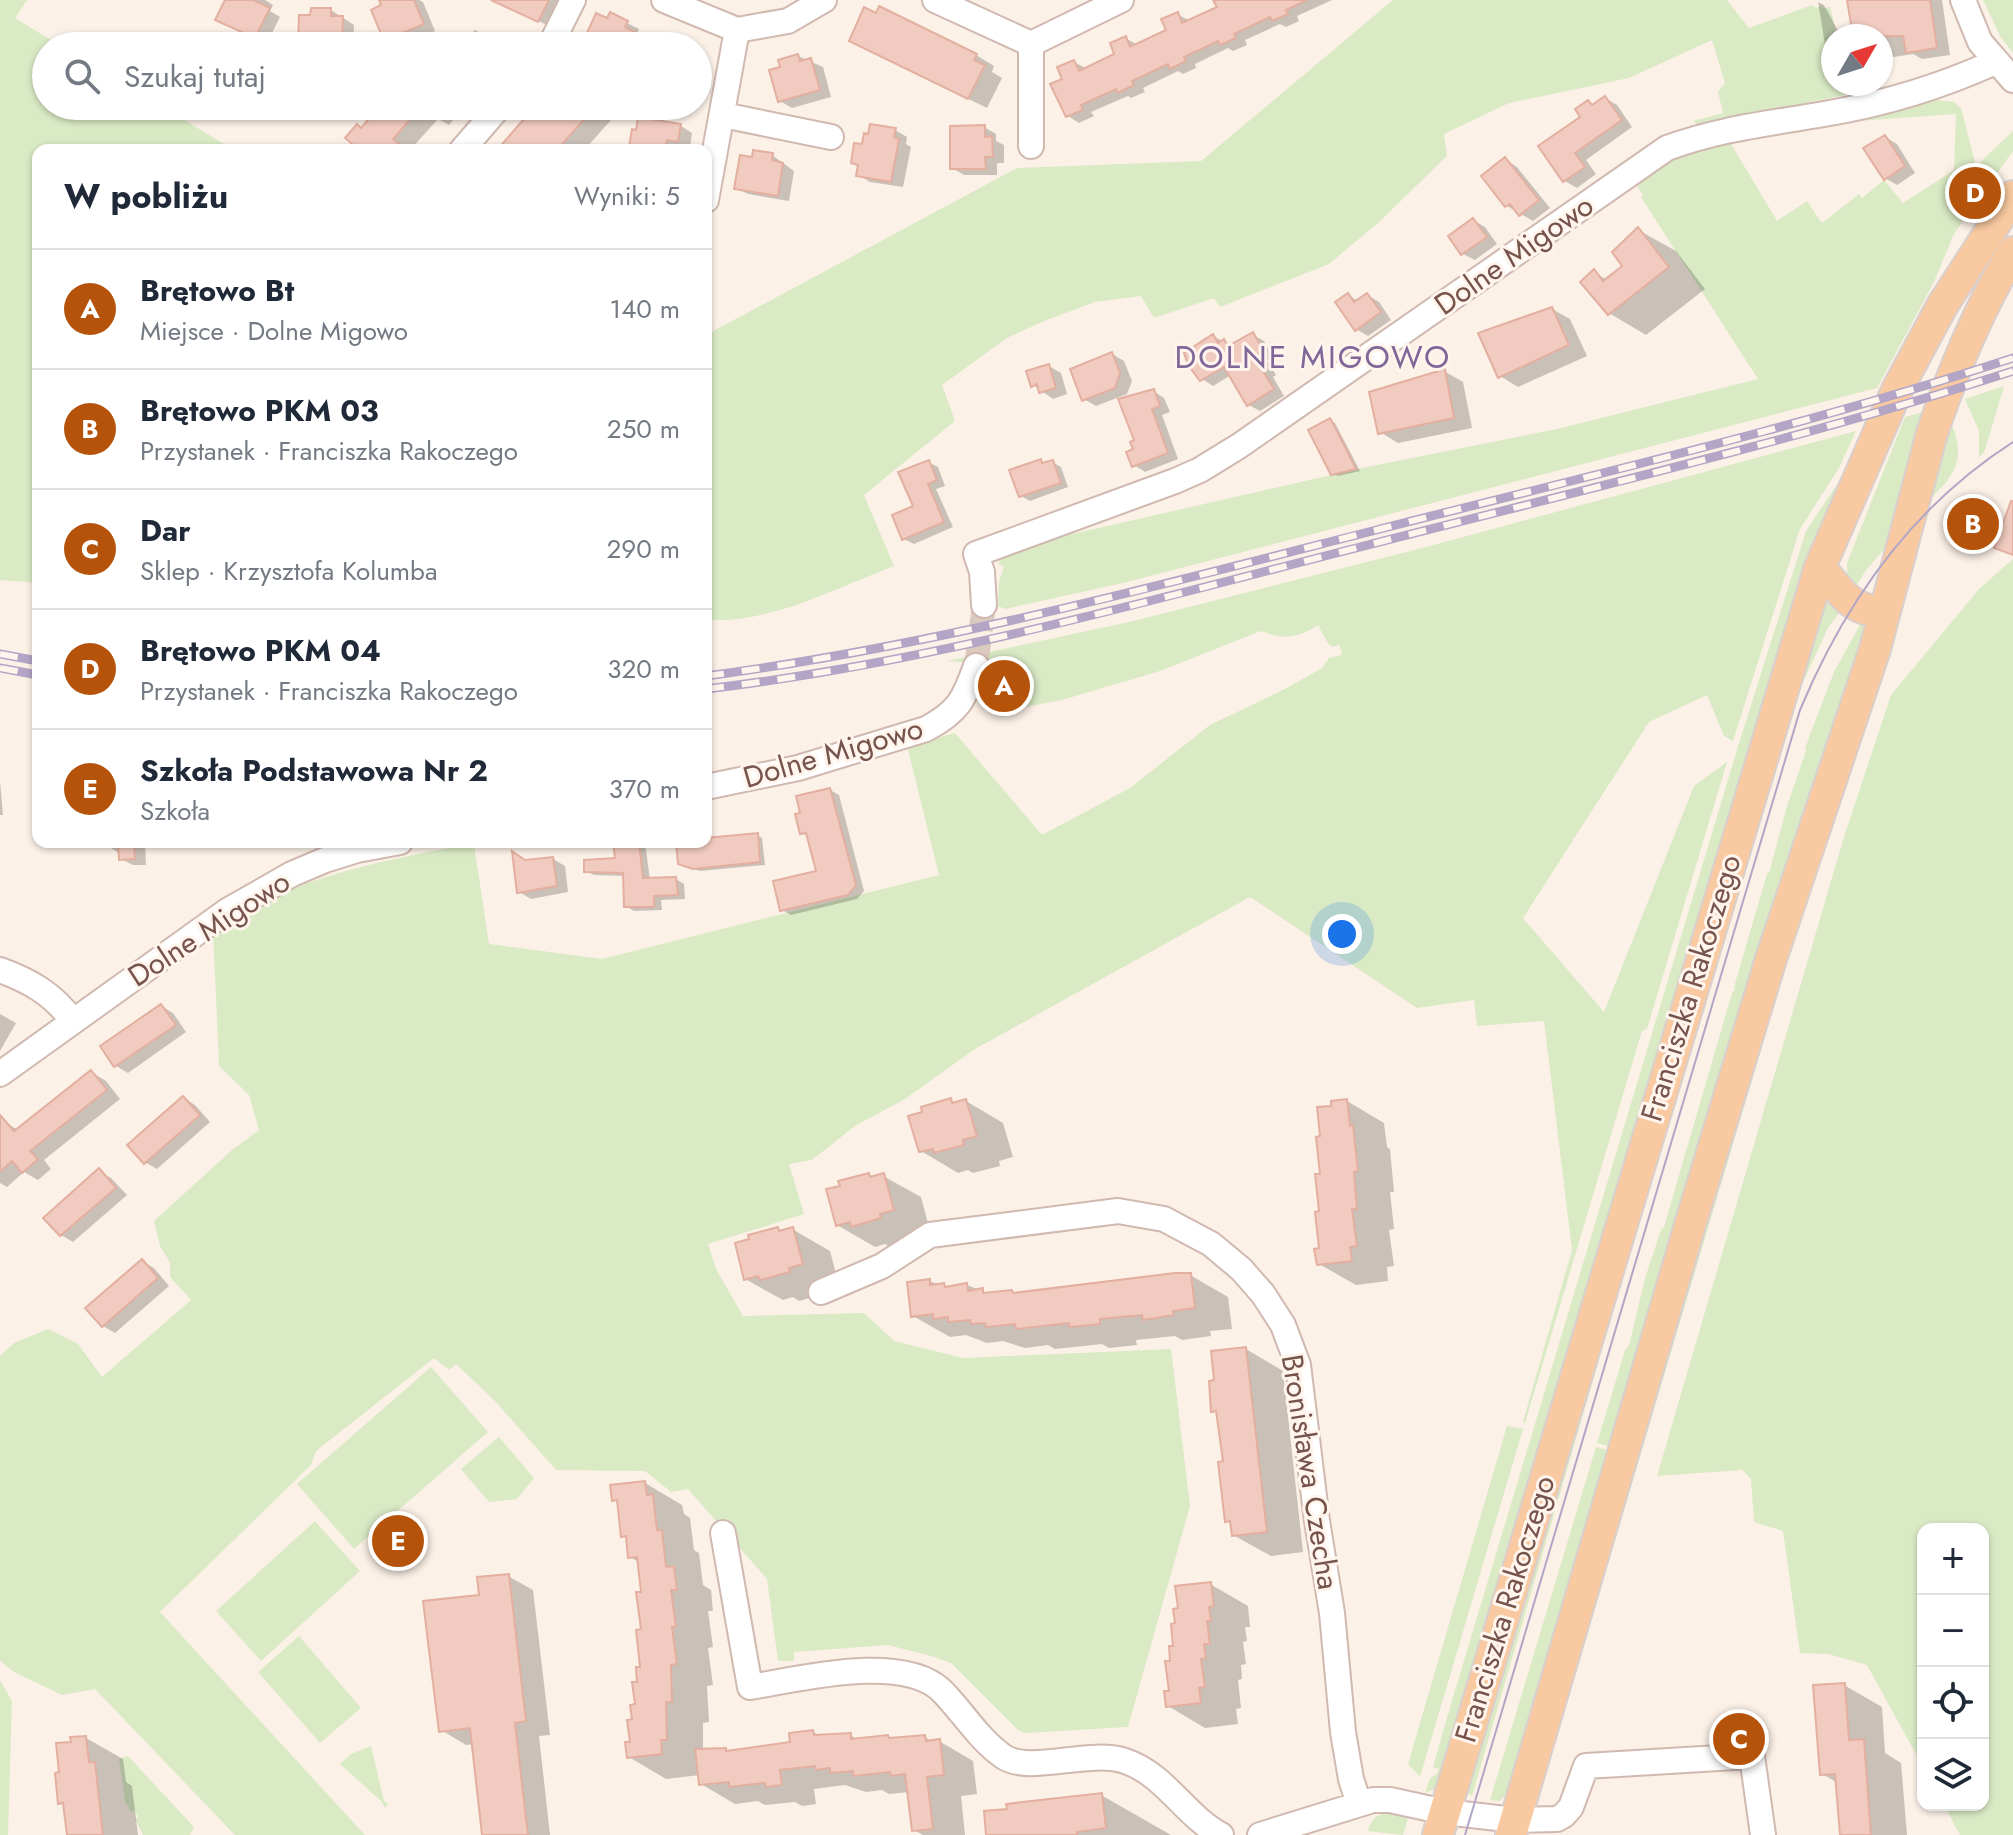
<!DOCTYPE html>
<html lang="pl">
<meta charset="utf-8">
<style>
:root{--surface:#fff;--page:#f2f2f3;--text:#1f2937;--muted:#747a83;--line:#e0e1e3;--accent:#b45309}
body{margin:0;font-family:Jost,sans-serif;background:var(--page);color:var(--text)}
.controls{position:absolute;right:24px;bottom:24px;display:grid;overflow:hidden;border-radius:16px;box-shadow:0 2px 6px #0004}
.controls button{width:72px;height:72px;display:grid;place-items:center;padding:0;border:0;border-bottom:2px solid var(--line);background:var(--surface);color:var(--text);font:40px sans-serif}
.compass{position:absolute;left:1821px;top:24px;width:72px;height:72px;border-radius:50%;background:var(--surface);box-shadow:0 2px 6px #0004;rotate:51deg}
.you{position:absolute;left:1342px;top:934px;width:28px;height:28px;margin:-20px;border:6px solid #fff;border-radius:50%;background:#1a73e8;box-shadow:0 0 0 12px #1a73e833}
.badge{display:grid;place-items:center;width:52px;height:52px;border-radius:50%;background:var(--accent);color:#fff;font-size:26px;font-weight:700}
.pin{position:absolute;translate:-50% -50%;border:4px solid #fff;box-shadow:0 2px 8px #0006}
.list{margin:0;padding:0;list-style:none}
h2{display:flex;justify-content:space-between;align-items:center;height:104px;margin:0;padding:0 32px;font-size:34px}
h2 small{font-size:26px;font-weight:400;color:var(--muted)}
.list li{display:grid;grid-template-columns:52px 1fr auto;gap:24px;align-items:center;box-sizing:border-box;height:120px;padding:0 32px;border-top:2px solid var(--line)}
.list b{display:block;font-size:30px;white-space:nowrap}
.list p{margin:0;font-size:26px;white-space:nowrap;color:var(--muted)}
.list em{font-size:26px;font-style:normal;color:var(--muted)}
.icon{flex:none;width:44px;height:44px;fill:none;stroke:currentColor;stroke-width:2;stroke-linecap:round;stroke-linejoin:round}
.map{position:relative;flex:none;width:2013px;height:1835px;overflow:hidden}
.search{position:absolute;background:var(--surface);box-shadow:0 2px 6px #0004;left:32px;top:32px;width:680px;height:88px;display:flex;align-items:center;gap:20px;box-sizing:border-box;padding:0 28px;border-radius:44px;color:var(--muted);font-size:30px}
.panel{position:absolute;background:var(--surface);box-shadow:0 2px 6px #0004;left:32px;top:144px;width:680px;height:704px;border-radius:16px}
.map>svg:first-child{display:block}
.green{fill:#daeac5}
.shadow{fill:#0003}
.building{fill:#f1cbbf;stroke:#e3afa0;stroke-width:2}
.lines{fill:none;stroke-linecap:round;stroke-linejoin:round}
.minor-tunnel{stroke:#dacac0;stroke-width:24;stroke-dasharray:24 12;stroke-linecap:butt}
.minor-casing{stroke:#d0b9b0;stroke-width:28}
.major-casing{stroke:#d9cfcd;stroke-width:34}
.minor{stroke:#fff;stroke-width:24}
.major{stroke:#f9caa1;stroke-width:30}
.tram{stroke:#b2a5c6;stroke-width:2}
.rail-casing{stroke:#b2a5c6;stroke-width:9}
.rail{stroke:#fff5ed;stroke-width:6;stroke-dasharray:18;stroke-linecap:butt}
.labels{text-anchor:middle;stroke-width:6;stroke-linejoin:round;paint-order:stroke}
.street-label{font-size:30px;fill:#76544c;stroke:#fff5ed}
.neighbourhood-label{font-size:32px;letter-spacing:2px;fill:#806799;stroke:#fff5ed}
</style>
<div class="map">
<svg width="2013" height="1835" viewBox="0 0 2013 1835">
<rect width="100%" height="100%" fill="#fcf1e7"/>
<path class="green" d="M0,0h27l-12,18 46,28h-15v60h115l73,44h-196v433l-38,-3z
M1393,0h334l22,28 63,-23 4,3 6,-3 2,3 6,-1 7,29h-4v48h11l1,11 -147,30 -5,-4 30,-8 -5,-21 7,-9 -13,-43 -83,38 -120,25 -65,31 3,22 -69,67 -49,41 -109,43 -6,-9 -60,20 -13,-22 -46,6 -51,19 -37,17 -65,47 13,36 -91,74 30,71c-58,22 -124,58 -188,54v-285l311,-167 184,-7z
M1983,0h30v53l-12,-15z
M1936,100l18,2 7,6 15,58 37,-35v20l-28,39 -8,-6 -11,15 7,6 -20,31 -19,46 -57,106 -754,195 -118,26 -7,-3 1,-25 5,-14 -6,-3 6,-10 20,-9 338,-77 195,-39 201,-50 -117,-182 2,-2 -8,-12 45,-28 48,-16 49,82 30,-20 15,22 37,-29 3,4 22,-18 19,23 51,-33 2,-56 -98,7 2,-4z
M2004,386l-20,67 -5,4v-26l-14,-32z
M1927,411l-38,133 -23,26 -13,21 -6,-10v-18l58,-146z
M1951,423c17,38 1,55 -25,80l21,-76z
M1856,431l-17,37 -39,61 -67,212 -9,-5 -17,-41 -58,27 -126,196 81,94 90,-226 33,-24 -80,267 -5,2 -117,392 -2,-1 49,-172 -28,-229 -67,5 -3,-26 -57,8 -167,-111 -275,152 -70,50 -50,27 -43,34 -23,4 15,50 -96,30 8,25 27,47 121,-3 30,28 69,17 208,-9 19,157 -62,221 -103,6 -7,-3 -67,-67 -20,-7 -43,-11 -94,7v9h-16l-11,-82 -79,-90 -17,3 -26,-21 -89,-1 -61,-69 -39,-37 -7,6 -15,-12 -118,93 -5,14 -151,147 205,223h-130l-140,-146 -33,6 -48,-23 -14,-11v-305l14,-13 34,-14 30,15 24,33 89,-77 -21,-23v-14l-10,-17 -6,-25 78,-71 27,-20 -10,-35 -30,-29 -6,-135c75,-53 172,-72 261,-87l15,100 113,15 337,-84 -32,-129 48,-13 87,102 88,-47 80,-63 73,-35 39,-22 7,-10 12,-3 1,-3 -3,-7 -7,2 -5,-5 -9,-17c-20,13 -35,15 -57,6l-101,40 -98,29 -48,9 4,-28 -21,-16 -50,-4 182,-39 297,-75z
M1838,483l-33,86 -368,1219 -12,5 5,-15 7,-4 2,-5 -6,-2 15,-53 291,-971 67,-212z
M2013,559v1276h-53l-16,-30h39v-276h-60v238l-56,-102 -39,-11 -28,-1 -17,-122 -29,-9 -3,-43 -9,-9 -85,6 186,-636 48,-145 88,-106z
M1825,588l16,22 -13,18 -25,54 -2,1 -13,39 -112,378 -3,3 -67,234 -4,3 2,3 -132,453 -8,-6z
M1861,623l7,4 -257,820 -14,-4 28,-93 4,-4 16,-68 16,-48 3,-3 68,-234 3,-4 -1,-2 33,-113 3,-4 17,-64 19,-55 -1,-3 29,-76z
M1799,911l3,1 -262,881 -2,-17z
M431,1367l57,65 -134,117 -57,-65z
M1507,1426l16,3 -103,348 -12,-13z
M499,1437l35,41 -17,21 -28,3 -28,-33z
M1596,1447l14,4 -101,340 -9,10 -10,-1z
M315,1521l45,50 -99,90 -45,-50z
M299,1636l62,72 -41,35 -62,-71z
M0,1680l12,21 -4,134h-8z
M371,1746l13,55 4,3 -3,4 -3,-6 -42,-38 11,-10z
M128,1756l66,71 -4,8h-47l-8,-16 3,-2 -4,-7 -3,2 -6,-11 -6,-42z
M1388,1811l21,4 -6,20 -36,-4 7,-13z"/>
<path class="shadow" d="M227,0h38l8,5 -3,6 10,6 -13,26 -38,-17z
M382,0h37l4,2 12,29 -38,15 -11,-7z
M496,0h66l-11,27z
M1216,0h116l-35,16 2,5 -13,6 -6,-3 -35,16 2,5 -14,6 -5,-3 -33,16 1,4 -13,6 -5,-3 -35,17 2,4 -14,6 -3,-2 -37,16 3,4 -15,7 -11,-7 -3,-36 9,-18 13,7 30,-14 8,-17 13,7 31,-14 8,-17 13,7 29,-13z
M1849,0h93l8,55 -28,4 -9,-5 -32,5v-23h-26z
M1818,2l6,3 17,31h-8v24l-6,-3z
M331,10l23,15 -1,21h-53l12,-29z
M611,15l28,14 -2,6 22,11h-71z
M475,30l19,11 5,5h-44l8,-9 4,2z
M870,51l106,4 18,11 -2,6 10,6 -15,30z
M798,56l25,11 8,30 -39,11 -12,-7 3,-33z
M698,59l4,3 -2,4 9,6 -11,23z
M1605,98l12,7 15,22 -46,33 10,14 -19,14 -12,-7 17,-64 6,-15 5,3z
M382,106h67l9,8 -9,11 -11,-6 -28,31h-48v-21z
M539,106h74l4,3 -7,8 2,2 -28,31h-84z
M640,119l41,7 11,7 -2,14 -12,-2v5h-43l-4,-4 7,-14z
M984,127l12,7v7l8,4v18h-7v12h-33l-12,-7z
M895,130l12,7 -1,7 5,3 -8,40 -33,-5 -11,-7 1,-9 -7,-4 11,-15z
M1885,137l12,7 18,29 -18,12 -12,-7z
M772,155l22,16 -5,30 -41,-7 -12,-6 17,-29z
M1506,160l11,7 33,41 -17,13 -26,-15z
M1473,220l12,7 12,17 -22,16 -12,-6z
M1638,230l38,21 29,38 -59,46 -37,-22 -15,-41 13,8 18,-13z
M1348,295l10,6 9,-6 12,7 12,18 -23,16 -12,-7z
M1552,309l18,10 17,37 -69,31 -18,-11z
M1253,335l11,6 9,16 -6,3 9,15 -3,2 11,19 -24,15 -11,-6 -18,-30 -18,11 -11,-7 11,-43 19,10z
M1112,354l12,7 8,20 -5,13 -31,12 -12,-7z
M1049,366l12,7 6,21 -14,5 -20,-14z
M1444,371l19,11 9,46 -74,15 -18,-11z
M1153,391l11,7 6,14 -8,3 16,44 -33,13 -11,-7 3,-24z
M1330,420l5,3 25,48 -22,5 -5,-3z
M1040,461l6,3 6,-2 9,5 7,20 -38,14 -9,-5z
M928,462l10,5 7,19 -9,3 17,38 -39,17 -10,-5z
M0,781l3,34h-3z
M830,790l9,5 25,96 -7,8 -66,16 -9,-5 36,-38 -9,-35 -7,-4z
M757,835l5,3 3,27 -65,6 -15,-5 6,-24z
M109,842h36l1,23h-13l-12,-6v-5l-12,-7z
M615,842h30l5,38 26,-1 8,5 1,15 -24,1 1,10 -28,1 -8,-5 -1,-30 -31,-1 -8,-4 31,-11z
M553,859l12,7 3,26 -37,7 -12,-7 8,-30z
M161,1006l12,7 13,19 -58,41 -12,-7 -13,-19z
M0,1014l16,9 -16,28z
M91,1072l15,9 14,18 -76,61 7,9 -13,11 -14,-8 -17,15 -7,-4v-59l3,-3 15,9z
M184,1098l11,7 15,17 -53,47 -12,-7z
M951,1101l5,3 10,-3 37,22 10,34 -14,4 1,5 -27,7 -5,-3 -10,3 -37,-22z
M1347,1101l37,22 3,24 3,2 4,43h-4l4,37 -5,1 5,36 -7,1 1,14 -32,4 -37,-21 2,-14 1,-112 12,-30z
M99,1171l12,7 16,17 -54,47 -12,-7 -15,-17z
M868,1175l6,3 9,-2 38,21 9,34 -40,16 -5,-3 -10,3 -38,-22z
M777,1229l6,3 9,-3 38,22 9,34 -13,8 -27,8 -6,-4 -10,3 -38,-21z
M142,1261l12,7 15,18 -54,47 -12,-7z
M1190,1275l38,22 4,32 -22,2 1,5 -29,4 -7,-4 -39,4 1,5 -28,3 -7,-4 -47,5 -7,-4 -23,3 -22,-7 -16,2 -21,-8 -16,2 -37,-21 16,-35 20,7 18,-3 22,9 23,-2 5,3z
M1246,1349l37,22 20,181 -32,4 -38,-21 -1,-11 -5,-3 -2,-58 -7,-50 -5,-2z
M645,1483l37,22 2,9 6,4 4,32 5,3 4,32 8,5 2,21h-5l5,36 -5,1 5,37 -6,1 2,36 -6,1v28l22,-1 4,3 63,-9 21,-12 8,5 29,-2 8,5 67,-3 8,5 6,-1 34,20 4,33 -16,2 4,39h-42l-9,-5 -5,-38 -20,2 -7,-4 -16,2 -21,-7 -31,4 2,15 -14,2 -7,-4 -30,3 -7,-4 -23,3 -34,-20 -1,-9 -34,4 -37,-22 13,-89 1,-74 -3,-31 -10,-6 -2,-18 -5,-3 -4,-33 -5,-3z
M508,1576l25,14 17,145 -11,1 11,99h-66l-10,-91 -8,1 -25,-15 40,-133z
M1210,1584l38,22 2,21h-5l2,14 -4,1 3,22 -5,1 1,14 -4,1 3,28 -5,1 2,15 -33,4 -37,-22 10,-81z
M1844,1685l38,22 3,46 16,10 6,72h-65l-4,-52 -16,-9z
M86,1738l37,21 3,23 6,4 6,49h-69l-4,-30 -5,-3 1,-28 12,-30z
M1101,1795l70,40h-182z"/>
<path class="building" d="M225,0h28l17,8 -15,30 -40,-18z
M379,0h35l10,24 -40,17 -13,-31 10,-5z
M491,0h58l-11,22z
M1213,0h94l-21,10 2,4 -16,7 -2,-4 -36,17 2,4 -16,7 -2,-4 -34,16 2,4 -16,8 -2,-5 -36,17 2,4 -16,8 -2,-4 -35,16 2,5 -17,7 -16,-33 12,-5 -5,-12 17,-7 5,11 35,-17 -4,-11 16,-7 4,11 36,-17 -5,-11 17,-7 4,11 35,-16z
M1847,0h83l7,48 -31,5 -3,-17h-50z
M879,6l98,48 -3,6 11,5 -17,34 -119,-58 15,-34 12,6z
M311,8h20v8h12l-1,30h-44l1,-31h11z
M610,12l18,9 -3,6 38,19h-82l15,-33 11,5z
M798,54l2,7 11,-3 9,32 -42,12 -9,-32 11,-3 -2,-7z
M1605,96l17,24 -47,33 10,14 -22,15 -25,-36 42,-29 -5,-8 13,-9 4,5z
M380,106h42l-29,33 13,11h-47l-14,-12 12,-14 4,4z
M546,106h50l-39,44h-60l34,-39 6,5z
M638,117l43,7 -3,18 -11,-2 -2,10 -36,-3 3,-18 4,1z
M870,124l26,4 -2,9 5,2 -8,43 -35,-6 2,-11 -7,-2 3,-20 8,1 2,-11 4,1z
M985,125v12l7,-1 1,21h-8l1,12h-36v-43z
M1885,135l20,31 -21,14 -21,-32z
M753,150l20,3 -1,7 11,3 -5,33 -44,-7 6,-34 12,2z
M1505,157l34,43 -20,16 -9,-12 -5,3 -24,-31z
M1473,218l14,19 -26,18 -13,-19z
M1638,227l31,40 -61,48 -28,-33 14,-13 9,12 19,-15 -10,-14z
M1348,293l6,9 13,-9 14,19 -26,19 -20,-29z
M1552,307l17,38 -71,33 -20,-45z
M1253,332l10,18 -6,4 10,14 -4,3 11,18 -27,17 -23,-39 -24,14 -12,-16 -4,-12 29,-19 5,9 6,-4 4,7z
M1112,352l8,21 -5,15 -33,13 -12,-32z
M1049,364l7,24 -17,5 -2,-9 -6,3 -5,-16z
M1445,369l9,49 -76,16 -9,-42z
M1154,389l6,17 -8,3 16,44 -36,14 -6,-15 7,-3 -3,-7 4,-2 -16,-41z
M1330,418l11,21 15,30 -25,6 -23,-45z
M1041,459l1,4 11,-3 8,23 -42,14 -10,-27z
M929,460l8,20 -9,4 16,38 -42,18 -10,-25 21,-9 -15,-34z
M2011,501h2v54l-19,-7z
M830,788l26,97 -8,10 -68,16 -7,-30 43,-10 -10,-38 -6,1 -5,-20 5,-1 -4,-17z
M758,833l2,29 -67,7 -15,-5 -2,-22h30v-4z
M118,842h16l1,17 -16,1z
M613,842h26l4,36 33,-1 2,18 -24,1v11h-30l-1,-34 -39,-1v-12l31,-2z
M512,851l13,9 28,-3 4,29 -40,7z
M161,1004l15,21 -62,42 -14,-21z
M91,1070l16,20 -77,61 8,8 -16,14 -10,-12 -12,11v-57l14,16z
M183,1096l17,19 -56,49 -17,-19z
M951,1098l1,5 14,-4 11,37 -14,4 1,5 -30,8 -1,-4 -14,3 -11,-36 14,-4 -1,-5z
M1347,1099l3,27 3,-1 5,46 -4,1 3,37h-5l5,37 -7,1 2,14 -35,4 -3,-16 5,-1 -4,-36 4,-1 -4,-37h5l-4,-37 4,-1 -3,-29 14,-1v-5z
M99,1168l17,20 -56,48 -17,-18z
M869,1173l1,4 14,-4 10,37 -14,4 1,4 -30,9 -1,-5 -14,4 -10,-37 14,-3 -2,-5z
M778,1227l1,4 14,-4 10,37 -14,4 1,4 -30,8 -2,-4 -14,4 -9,-37 14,-4 -1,-4z
M142,1259l16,19 -56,49 -17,-19z
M1175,1273h16l4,35 -22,3 1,4 -31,5 -1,-5 -42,4v5l-31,3v-4l-53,6 -1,-5 -29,3 -1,-4 -14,1 -1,-4 -22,2v-5l-15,2v-5l-22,3 -4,-35 23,-3v6l14,-2 1,4 22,-4 1,8 15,-3v5l29,-3 1,3z
M1246,1347l21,185 -35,4 -2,-15 -5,1 -7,-60 5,-1 -7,-50 -5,1 -2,-31 5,-1 -3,-29z
M645,1481l2,14 6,-1 4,36h5l4,37 8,-1 3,24h-6l5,37h-4l5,37 -6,1 1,37h-6l1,38h-6l1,14 -35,4 -2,-16h5l-3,-22 5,-1 -2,-14 5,-1 -3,-22h5l-1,-15h4l-4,-37 5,-1 -5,-37h5l-4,-35 -9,1 -2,-22 -5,1 -4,-37 -5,1 -2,-16z
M509,1574l17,147 -11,2 13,112h-46l-12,-107 -31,4 -16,-131 56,-6 -2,-18z
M1211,1582l3,24 -5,1 2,14h-4l3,23h-6l2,14 -5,1 4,28 -6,1 2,15 -35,4 -2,-16h5l-4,-30h5l-1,-15h4l-2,-22 4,-1 -2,-14 5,-1 -3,-22z
M1845,1683l4,57 15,-1 7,96h-31l-5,-61 -15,1 -7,-90z
M813,1730l1,5 37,-2v6l37,-4 1,3 36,-3 1,6 14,-2 4,36 -17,2 6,52 -21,2 -7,-57 -14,2 -1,-4 -37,4v-5l-23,2v-5l-14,2 -1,-4 -35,4 2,15 -16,2 -1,-4 -36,4v-5l-30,3 -4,-36 31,-1v3l64,-9 -1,-9z
M86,1736l3,26h6l8,73h-36l-4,-32 -5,1 -3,-31 4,-1 -3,-29 15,-1 -1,-5z
M1102,1793l4,35 -29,4v3h-91l-2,-24 23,-2 -1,-5z"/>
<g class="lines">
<path class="minor-tunnel" d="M976,666l8,-61"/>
<g class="minor-casing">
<path id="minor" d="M664,0l73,30 51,-9 36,-21
M935,0l96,44 90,-44
M1963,0l17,42 33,38
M550,46l23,-46
M723,115l108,22
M1031,146v-102
M462,150l38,-44
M706,200l31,-170
M984,605l-2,-33 -6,-18 199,-73 25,-11 39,-24 428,-298c55,-20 100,-24 157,-34 60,-10 116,-27 171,-52
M706,787l92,-19 128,-39c32,-17 38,-29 50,-63
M0,970c30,11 53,24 72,50
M0,1074l227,-163 65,-37 33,-14 32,-10 43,-8
M821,1292l61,-26 48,-31 188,-24 46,8 47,25 30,25 22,25 20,31 15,40 19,156 15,92 11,119 8,47 8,25
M723,1533l27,154c50,-8 151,-34 191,3 21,21 38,50 63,67 27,17 86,-8 121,4 40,13 60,55 96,74
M1260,1835l113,-35h17l55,12 70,8 42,-1 7,-4 7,-8 15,-41 166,-10 11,79"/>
</g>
<g class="major-casing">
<path id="major" d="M1820,567c19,23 32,46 64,44
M1438,1835l382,-1268 77,-177 45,-84 71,-110
M1511,1835l179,-610 81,-266 104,-310 57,-216c21,-62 47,-125 81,-181"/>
</g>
<use href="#minor" class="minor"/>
<use href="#major" class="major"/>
<path class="tram" d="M1465,1835l335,-1125c45,-108 113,-204 213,-268"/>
<g class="rail-casing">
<path id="rail" d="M0,654l38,7
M0,668l38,7
M706,676c229,-30 451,-90 674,-147 212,-54 425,-103 633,-171
M706,689c222,-26 438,-87 654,-142 218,-56 438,-107 653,-176"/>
</g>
<use href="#rail" class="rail"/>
</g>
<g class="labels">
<g class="street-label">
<text transform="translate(1514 255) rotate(-35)" y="10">Dolne Migowo</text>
<text transform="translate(833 753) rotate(-16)" y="10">Dolne Migowo</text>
<text transform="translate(209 929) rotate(-33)" y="10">Dolne Migowo</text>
<text transform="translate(1691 988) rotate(-73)" y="10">Franciszka Rakoczego</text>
<text transform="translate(1310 1472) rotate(81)" y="10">Bronisława Czecha</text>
<text transform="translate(1505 1609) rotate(-73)" y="10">Franciszka Rakoczego</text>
</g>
<g class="neighbourhood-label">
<text x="1313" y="368">DOLNE MIGOWO</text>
</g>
</g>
</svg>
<div class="controls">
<button>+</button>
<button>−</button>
<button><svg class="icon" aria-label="locate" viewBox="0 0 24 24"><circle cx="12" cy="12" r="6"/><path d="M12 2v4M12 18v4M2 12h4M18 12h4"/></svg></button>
<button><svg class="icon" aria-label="layers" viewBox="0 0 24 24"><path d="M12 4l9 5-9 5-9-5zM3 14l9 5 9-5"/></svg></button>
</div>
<svg class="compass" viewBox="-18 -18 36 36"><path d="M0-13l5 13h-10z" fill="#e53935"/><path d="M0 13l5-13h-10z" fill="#747a83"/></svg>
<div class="you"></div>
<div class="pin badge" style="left:1004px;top:686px">A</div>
<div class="pin badge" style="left:1973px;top:524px">B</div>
<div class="pin badge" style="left:1739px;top:1739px">C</div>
<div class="pin badge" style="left:1975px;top:193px">D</div>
<div class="pin badge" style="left:398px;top:1541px">E</div>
<div class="search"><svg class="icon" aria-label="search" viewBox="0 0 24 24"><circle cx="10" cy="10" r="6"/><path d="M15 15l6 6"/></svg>Szukaj tutaj</div>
<section class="panel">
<h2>W pobliżu<small>Wyniki: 5</small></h2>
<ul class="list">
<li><span class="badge">A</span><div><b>Brętowo Bt</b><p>Miejsce · Dolne Migowo</p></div><em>140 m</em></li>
<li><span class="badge">B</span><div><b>Brętowo PKM 03</b><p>Przystanek · Franciszka Rakoczego</p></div><em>250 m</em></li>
<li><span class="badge">C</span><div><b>Dar</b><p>Sklep · Krzysztofa Kolumba</p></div><em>290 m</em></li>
<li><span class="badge">D</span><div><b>Brętowo PKM 04</b><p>Przystanek · Franciszka Rakoczego</p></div><em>320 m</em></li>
<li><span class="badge">E</span><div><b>Szkoła Podstawowa Nr 2</b><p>Szkoła</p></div><em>370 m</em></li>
</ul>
</section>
</div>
